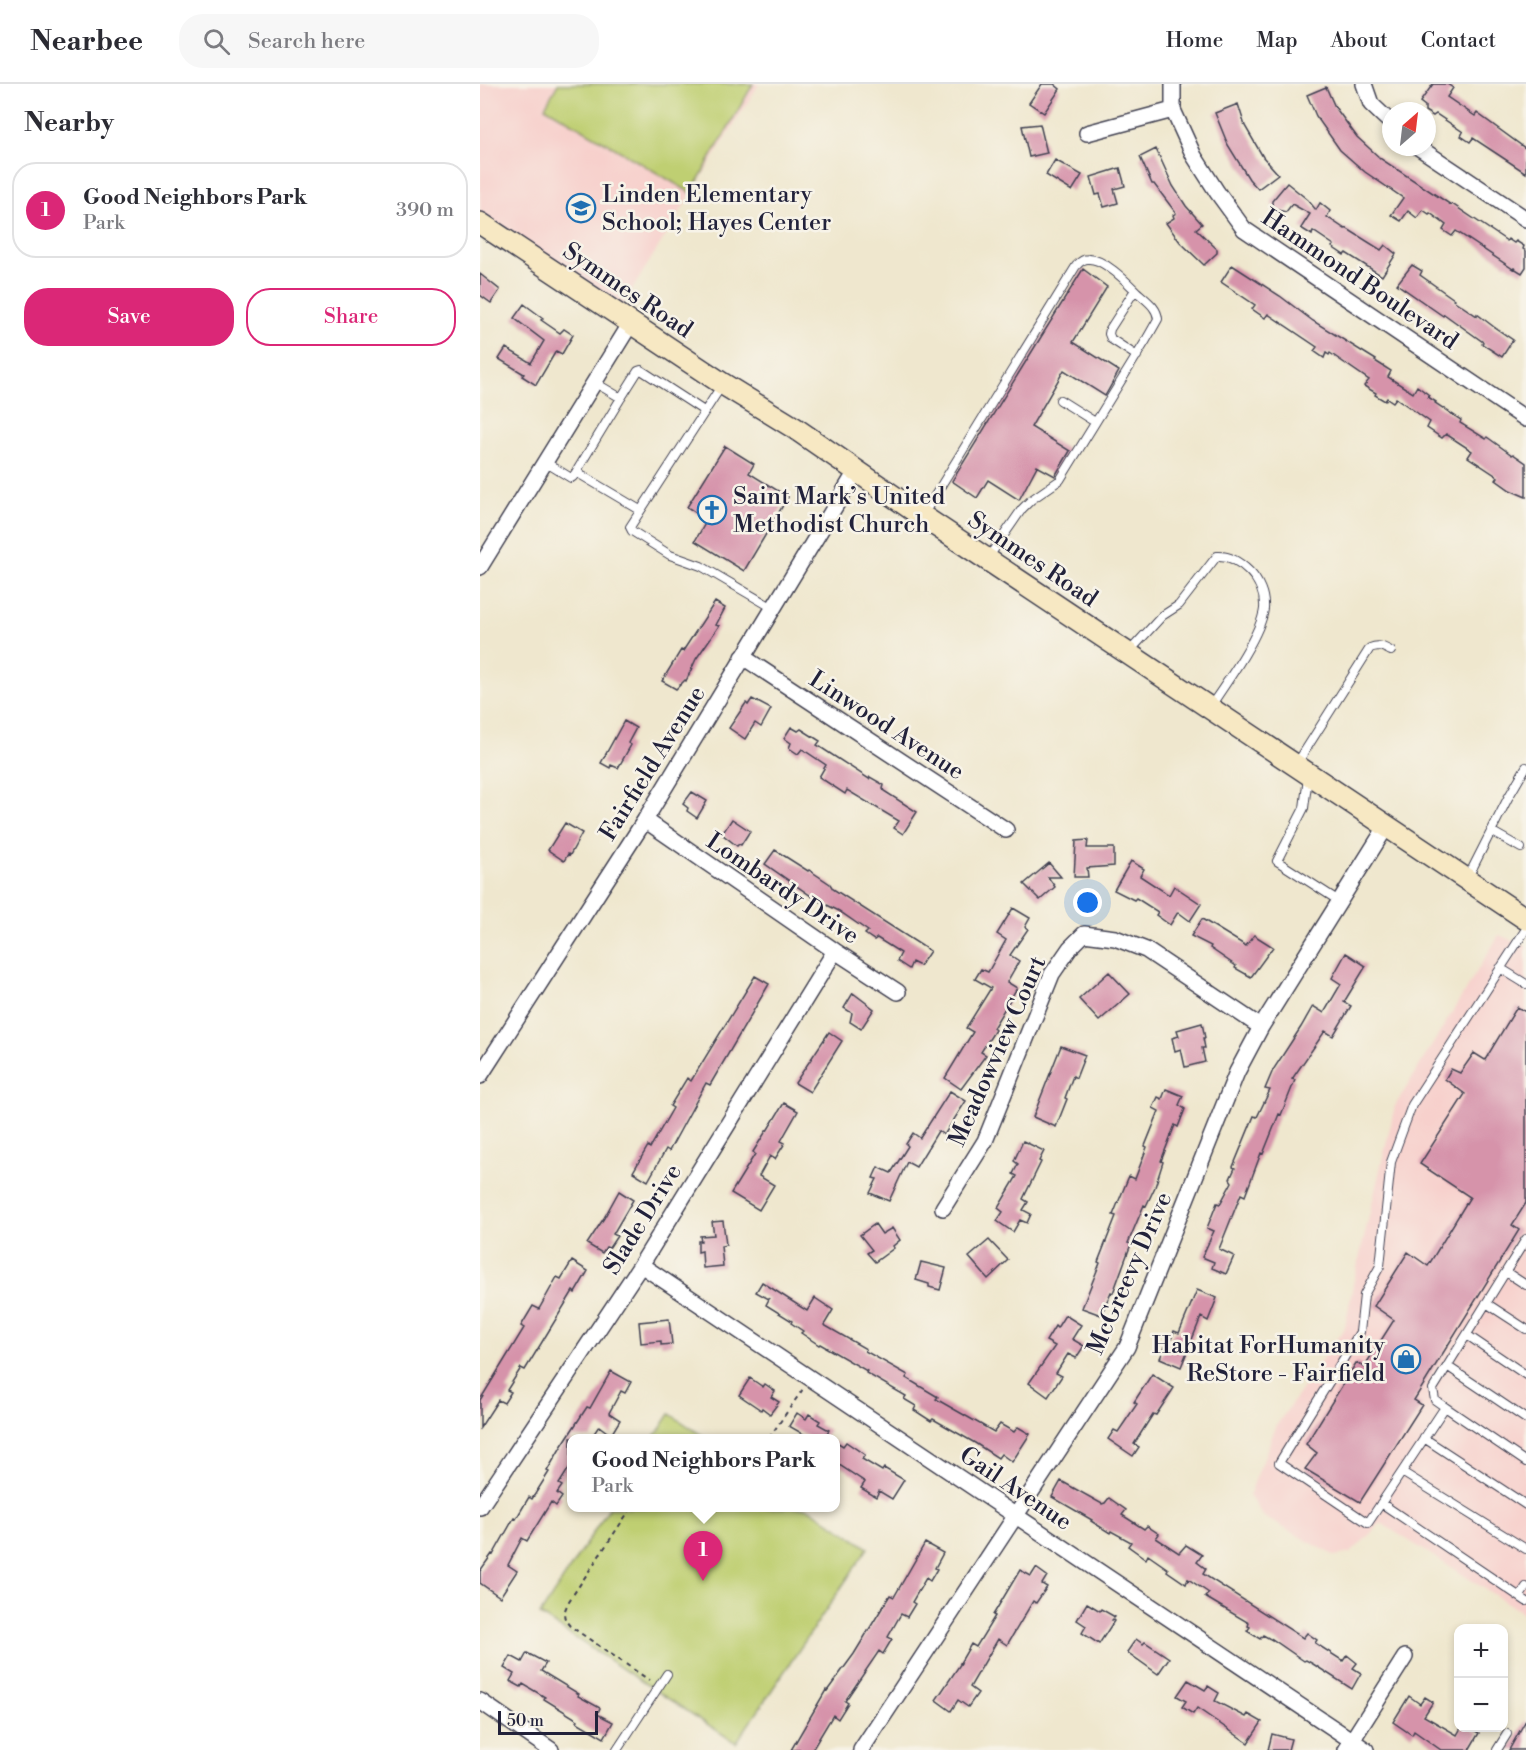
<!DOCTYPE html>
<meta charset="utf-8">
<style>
:root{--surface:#fff;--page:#f7f7f7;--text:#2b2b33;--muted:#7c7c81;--line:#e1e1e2;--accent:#db2777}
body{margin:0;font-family:"Libre Bodoni",serif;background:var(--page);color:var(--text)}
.controls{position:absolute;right:18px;bottom:18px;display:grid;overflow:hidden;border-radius:12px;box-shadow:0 3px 9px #0003}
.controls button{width:54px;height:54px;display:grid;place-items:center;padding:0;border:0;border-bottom:2px solid var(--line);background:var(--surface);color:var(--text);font:30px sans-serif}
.compass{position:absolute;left:902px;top:18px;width:54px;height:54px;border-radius:50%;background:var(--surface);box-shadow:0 3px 9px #0003;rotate:28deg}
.scale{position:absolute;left:18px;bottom:15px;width:100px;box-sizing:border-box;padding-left:6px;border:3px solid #22223b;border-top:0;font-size:16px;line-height:21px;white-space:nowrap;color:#22223b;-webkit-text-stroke:4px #f7f3e8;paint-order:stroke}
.you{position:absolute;left:608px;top:819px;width:21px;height:21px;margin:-15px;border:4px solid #fff;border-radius:50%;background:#1a73e8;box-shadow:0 0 0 9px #1a73e833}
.badge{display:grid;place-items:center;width:39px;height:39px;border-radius:50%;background:var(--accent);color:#fff;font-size:20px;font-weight:700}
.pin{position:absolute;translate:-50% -50px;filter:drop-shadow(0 2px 3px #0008)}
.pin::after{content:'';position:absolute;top:32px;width:21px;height:18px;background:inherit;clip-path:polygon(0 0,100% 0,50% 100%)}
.popup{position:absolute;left:87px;top:1350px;width:273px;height:78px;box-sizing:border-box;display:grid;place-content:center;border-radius:12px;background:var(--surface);filter:drop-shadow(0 2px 4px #0005);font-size:20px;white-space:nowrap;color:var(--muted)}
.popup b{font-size:22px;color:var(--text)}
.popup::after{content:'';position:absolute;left:50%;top:100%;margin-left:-12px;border:12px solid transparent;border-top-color:var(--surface)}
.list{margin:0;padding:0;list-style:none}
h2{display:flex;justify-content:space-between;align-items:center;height:78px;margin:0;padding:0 24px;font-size:26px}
h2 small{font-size:20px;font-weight:400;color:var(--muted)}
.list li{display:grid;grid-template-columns:39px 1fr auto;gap:18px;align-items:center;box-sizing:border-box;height:96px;margin:0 12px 12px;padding:0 12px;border:2px solid var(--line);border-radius:24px}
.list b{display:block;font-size:22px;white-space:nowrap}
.list p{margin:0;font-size:20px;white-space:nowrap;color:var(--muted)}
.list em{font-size:20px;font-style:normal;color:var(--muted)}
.actions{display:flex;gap:12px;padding:18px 24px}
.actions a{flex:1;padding:14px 0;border:2px solid var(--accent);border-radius:24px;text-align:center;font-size:21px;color:var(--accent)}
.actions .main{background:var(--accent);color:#fff}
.icon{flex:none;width:33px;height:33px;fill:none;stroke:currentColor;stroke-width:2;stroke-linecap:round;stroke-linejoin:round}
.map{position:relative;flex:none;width:1046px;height:1666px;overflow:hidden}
header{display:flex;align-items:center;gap:36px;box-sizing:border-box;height:84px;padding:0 30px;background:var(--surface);border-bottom:2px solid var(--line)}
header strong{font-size:28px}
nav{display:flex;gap:33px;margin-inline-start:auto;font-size:21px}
.search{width:420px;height:54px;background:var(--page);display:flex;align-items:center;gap:15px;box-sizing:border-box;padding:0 21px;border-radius:24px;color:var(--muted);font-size:22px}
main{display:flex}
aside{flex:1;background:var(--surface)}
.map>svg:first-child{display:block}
.built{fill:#f7d0cc}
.green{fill:#bfcf72;stroke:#707856;stroke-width:1.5}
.building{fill:#d693aa}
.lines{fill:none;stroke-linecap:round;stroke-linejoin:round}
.lane-casing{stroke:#414051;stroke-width:10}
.street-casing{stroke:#414051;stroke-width:18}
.secondary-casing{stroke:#414051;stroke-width:24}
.path{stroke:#414051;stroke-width:2;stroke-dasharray:4.5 4.5;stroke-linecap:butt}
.lane{stroke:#fff;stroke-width:8}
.street{stroke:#fff;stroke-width:15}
.secondary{stroke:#f7e8c3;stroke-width:21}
.labels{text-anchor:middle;stroke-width:5;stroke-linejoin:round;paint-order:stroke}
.poi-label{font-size:24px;fill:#22223b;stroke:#f7f3e8;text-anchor:start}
.street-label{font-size:24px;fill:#22223b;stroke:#f7f3e8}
</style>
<header>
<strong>Nearbee</strong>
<div class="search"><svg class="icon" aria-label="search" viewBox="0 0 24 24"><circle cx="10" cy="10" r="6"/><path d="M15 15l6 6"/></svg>Search here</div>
<nav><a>Home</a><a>Map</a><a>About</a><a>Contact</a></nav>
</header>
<main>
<aside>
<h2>Nearby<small></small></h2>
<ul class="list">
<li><span class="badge">1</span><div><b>Good Neighbors Park</b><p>Park</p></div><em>390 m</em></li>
</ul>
<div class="actions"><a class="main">Save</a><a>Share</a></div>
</aside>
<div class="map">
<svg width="1046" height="1666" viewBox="0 0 1046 1666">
<rect width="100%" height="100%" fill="#f7f3e8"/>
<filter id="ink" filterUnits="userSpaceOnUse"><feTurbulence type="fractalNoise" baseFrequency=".0167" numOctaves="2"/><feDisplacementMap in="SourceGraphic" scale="12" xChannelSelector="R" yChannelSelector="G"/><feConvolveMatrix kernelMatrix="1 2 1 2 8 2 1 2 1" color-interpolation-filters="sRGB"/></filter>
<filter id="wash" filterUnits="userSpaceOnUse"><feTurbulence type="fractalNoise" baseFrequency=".008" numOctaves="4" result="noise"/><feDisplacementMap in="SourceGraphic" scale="24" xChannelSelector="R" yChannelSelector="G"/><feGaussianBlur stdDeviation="1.35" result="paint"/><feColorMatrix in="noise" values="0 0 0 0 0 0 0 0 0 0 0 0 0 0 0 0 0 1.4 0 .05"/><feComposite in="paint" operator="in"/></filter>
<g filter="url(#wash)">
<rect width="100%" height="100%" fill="#efe7ce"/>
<path class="built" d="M0,0h279l-142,230 -137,-91z
M1019,851l27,11v665l-3,2 -142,-90 -30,30 -16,3 -71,-39 -15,-21 27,-70 69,-99 9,-47 41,-174z"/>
<path class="green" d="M78,0h195l-62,109 -146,-86z
M190,1330l36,24h-52z
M129,1424h199l60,40 -132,195 -196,-128z"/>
<g id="blocks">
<path class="building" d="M562,0h12l6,5 -16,24 -15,-10z
M953,0h14l6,4 -6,9 28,19 2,-3 48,35 1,-2v27l-53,-35 -3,4 -9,-6 2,-4 -27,-18 -3,2 -8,-5v-5l-5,-4z
M846,3l9,20 22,30 24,22 70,46 1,-1 55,37 1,-2 6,4 2,-2 8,5 -1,3 3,2v16l-4,6 -8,-5 -1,1 -57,-38 -4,5 -9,-6 3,-5 -16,-12 -1,1 -6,-4 -6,8 -9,-7 -7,10 -10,-6 12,-17 -38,-26 -25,-22 -24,-34 -9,-21z
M758,20l7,22 18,31 15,17 -20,15 -9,-10 -21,-34 -13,-32z
M560,40l7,29 -18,4 -7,-31z
M676,65l17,37 13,20 16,18 -6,5 21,20v4l-13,12 -24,-23 -14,-19 8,-5 -1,-3 3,-2 -22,-29h-2l-12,-27z
M575,76l27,15 -10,16 -26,-16z
M640,84l5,18 -11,3 4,14 -14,4 -4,-13 -4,1 -5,-18z
M807,99l21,17 8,10 4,-7 10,8 -3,6 18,12 1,-1 35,22 4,-5 11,9 -14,22 -36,-23 -2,2 -12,-8 2,-2 -21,-14 -1,4 -11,-7 9,-14 -18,-10 -6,8 -9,-2 -5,-5v-4z
M752,181l48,31 33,25 63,39 -1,1 16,10 -3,6 25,16 4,-7 12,9 -1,2 8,5 -1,1 26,17 -1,3 26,16 1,-2 25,18 1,-1 13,9v34l-16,-7 -14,-10 2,-3 -30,-20 4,-6 -26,-17 -4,4 -15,-10 3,-6 -34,-24 -3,4 -6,-4 -2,3 -10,-6 1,-2 -12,-7 5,-6 -39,-27 -1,2 -3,-2 -2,5 -10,-7 3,-4 -49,-33 -3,4 -13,-9 3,-4 -34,-23z
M932,181l10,6 -2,4 34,24 -1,1 24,16v-2l17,13 19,13 -11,17 -20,-13 1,-2 -39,-28 -1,2 -46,-32z
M603,185l24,18 -34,55 46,29 -14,25 -41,-26 -33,57 39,24 -15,25 -18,-10 -18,34 -31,-20 -11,18 -25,-17z
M0,190l20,16 -9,13 -11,-8z
M44,220l19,14 -2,2 19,13 4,-4 9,6 -11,19 -6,-3 -20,34 -14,-9 2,-2 -25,-15 7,-11 25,15 13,-22 -30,-23z
M245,362l29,18 -5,9 39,24 -44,74 -49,-30 12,-21 -20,-13z
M235,518l10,6 -9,17 3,1 -23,33 -10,22 -1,-1 -9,9 -14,-8 19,-31 2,1z
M272,615l19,10 -10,18 -6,-4 -10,16 -16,-11 17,-25 2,2z
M144,637l12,7 -8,15 3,2 -13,23 -7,-3 -1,3 -9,-5z
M311,643l7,4 3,-2 19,12 -3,4 52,34 1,-2 14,8 -1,4 1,2 33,21 -14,22 -9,-6 5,-7 -52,-31 -2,4 -26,-17 7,-12 -24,-16 -4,5 -9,-6 2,-5 -7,-5z
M212,708l15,9 -10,17 -10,-7 1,-3 -5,-4z
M252,735l18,12 -9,14 -2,-1 -2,2 -15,-12z
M85,739l17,10 -12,22 -2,-1 -4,7 -16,-11z
M608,756l-1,8h27v18l-27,2 1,9h-14l2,-36z
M295,766l33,21 1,-1 21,14 3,5 97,62 -10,15 -8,-4 -3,7 -12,-8 4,-8 -24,-15 -3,2 -9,-6 3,-3 -29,-20 -22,-11 -52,-36z
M651,777l13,8 -4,7 29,19 5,-9 27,18 -11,17 -12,-9 -8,13 -14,-10 2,-3 -22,-14 -2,2 -20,-10z
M569,779l12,14h-13l7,10 -15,13 -16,-16z
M533,824l17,10 -5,9 3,2 -18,26 9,6 -12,21 10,6 -24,40 2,2 -14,22 5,3 -25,34 -16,-11 28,-46 -7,-4 25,-40 -16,-9 6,-10 7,3 18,-32 -9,-6z
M722,835l44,27 8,-11 19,12 -22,30 -16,-9 1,-2 -26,-18 1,-2 -20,-10z
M866,869l20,13 -22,36 7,4 -18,30 -8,-5 -33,48 3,1 -14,35 -2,-1 -16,40 -2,-1 -16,43 -4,-2 -22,55 15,7 -8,18 -14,-6 2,-6 -12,-5 12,-26 -7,-3 10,-25 3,1 12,-22 -2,-3 5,-11 -2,-1 21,-51 3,1 13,-27 -5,-1 8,-19 28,-43 12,-21 11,7 17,-29 -9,-6z
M629,888l21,22 -31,27 -20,-22z
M275,892l14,8 -59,101 -4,-2 -37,68 -3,-2 -18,32 -15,-9 15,-26 2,2 23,-40 -3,-2 17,-28 4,3z
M373,909l21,16 -13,20 -11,-7 2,-9 -8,-5z
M1037,923l9,5v191l-14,22 7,5 -105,170 8,5 -62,97 -55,-33 12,-16 -11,-9 50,-81 8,4 30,-47 -20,-14 34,-54 20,14 42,-69 -50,-33 45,-70 -20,-15 6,-10 9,4 14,-20 11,7z
M722,939l3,15h-2l2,10h-3l3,14 -20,5 -4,-18 -6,2 -3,-13 7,-2 -2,-6z
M349,948l13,9 -32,51 -15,-9z
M581,962l24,9 -9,23 -3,-2 -8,22 2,1 -11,28 -23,-10z
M686,1005l17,7 -4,9 6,4 -7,18 -3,-2 -14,36 2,1 -8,25 -9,19 -2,-1 -16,38 3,1 -18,49 -2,-1 -10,23 -19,-7 18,-45 -2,-1 18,-46 -3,-1 16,-39 6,3 12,-32 -2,-1 14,-35 -6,-3 5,-11 4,2z
M470,1007l16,10 -22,34 -6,-4 -22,36 -9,-5 -18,39 -19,-8 7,-14 -4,-1 5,-11 13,6 17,-27 -2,-2 7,-11 7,5z
M304,1019l14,8 -17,30 4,2 -10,16 -5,-3 -11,20 15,9 -15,25 -28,-17 24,-39 -2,-2 13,-21h1z
M543,1057l21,10 -5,10 2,1 -18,37 5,3 -5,8 8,4 -4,9 -7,-3 -7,12 -16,-11 6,-9 -5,-4 19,-32 -4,-2 5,-10 -4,-3z
M139,1107l14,9 -20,34 4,2 -8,12 -3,-1 -4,6 -15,-9 17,-26z
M243,1137l3,24 -5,1 2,20 -20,2 -1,-17 -4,1v-11h3l-1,-5 14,-1 -2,-13z
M395,1140l7,10 10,-6 8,12 -7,6 1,2 -19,14 -8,-9 5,-3 -12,-15z
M509,1156l19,20 -20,19 -19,-22z
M92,1177l16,10 -13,22 -2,-2 -48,79 -4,-2 -14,22 4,2 -7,11 -6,-3 -18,28v-28l44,-72 -3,-2 12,-20 6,3 18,-32 4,2z
M441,1178l25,6 -6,22 -11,-3v-3l-13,-4z
M282,1198l45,29 8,-13 18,12 -9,15 42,24 -1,2 43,24 -2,3 32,19 -2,2 58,33 6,-8 14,8 4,-5 12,7 -18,28 -11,-8 -3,4 -23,-15 -42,-24 -2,2 -17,-11 2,-4 -12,-7 2,-3 -40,-23 1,-2 -47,-27 -1,1 -18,-12 2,-2 -12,-8 1,-2 -26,-16 3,-6 -13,-7z
M717,1206l20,8 -9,23 -7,-4 -20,50 -21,-9 6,-13h3l5,-14 5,2z
M585,1231l16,10 -9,14 12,7 -8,12 -8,-4 -12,19 6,3 -14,21 -19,-14 26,-37 -9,-5 9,-15 2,2z
M189,1235l3,25 -11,1v-4l-20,2 -2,-21z
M131,1287l20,11 -6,11 -4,-2 -12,22 11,7 -9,15 -12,-9 -8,12h-20v27l-12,19 3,2 -5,7 5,4 -6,9 -5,-4 -24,39 -5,-3 -14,27 9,6 -17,26 -20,-14v-12l12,-17 1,1 21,-37 2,1 13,-22 3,2 17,-27 -2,-1 14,-24 26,-40 3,1z
M672,1290l22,14 -18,27 -3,-1 -19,30 5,3 -6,9 -25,-17 6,-9 4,2 19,-28 -3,-2z
M270,1294l13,9 2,-3 10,7 -4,6 8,5 -9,12 -8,-6 -1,2 -22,-15z
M317,1329l9,6 3,-5 11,7 -2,3 11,6 -5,8h-14l-21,-12z
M355,1357l8,5 3,-4 19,13 -3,4 20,12 2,-3 20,12 -12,19 -13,-8 -3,6 -15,-9 4,-6 -30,-20z
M581,1397l41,23 3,-1 4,-5 17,12 -4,5 22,14 3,-3 12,8 -3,4 23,15 7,-8 16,10 -5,7 9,7 -3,5 100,64 4,-5 10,7 -2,3 28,18 4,-6 10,8 -4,5 8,5 -9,16 -39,-25 -7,-4 -2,1 -32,-22v1l-9,-5 -3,4 -13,-8 3,-4 -2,-1 1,-3 -44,-26 4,-4 -21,-14 -2,5 -19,-13 1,-2 -20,-14 -2,4 -18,-13 3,-4 -20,-11 -1,2 -19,-12 1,-1 -40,-23z
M445,1459l18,10 -8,15 2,1 -7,12 -4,-3 -14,24 3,2 -8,13 -6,-3 -13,23 4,2 -9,15 -4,-3 -34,50 3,2 -10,16 -5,-4 -21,35h-21l35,-60 1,1 27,-37 36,-59 4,2z
M556,1484l11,8 -5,8 5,3 -11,16 -3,-2 -26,44 -9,-6 -28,48 8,6 -10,14 -10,-7 -7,11 -15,-11 25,-37h-1l11,-19 5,3 19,-31 -2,-1 27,-45 11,6z
M607,1519l13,8 1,-2 14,8 -3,3 2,1 -15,23 -17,-11 4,-7 -9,-6z
M656,1555l7,5 2,-2 24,16 -11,16 -31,-22z
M47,1569l19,10 -5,8 38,23 -1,2 22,12 -3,6 16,8 -9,16 -27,-16 1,-2 -34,-21 1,-2 -22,-13 -2,3 -11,-6 4,-7 -10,-6 7,-12 11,6z
M708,1596l17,10 3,-4 11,7 -4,8 31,16 2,-3 14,8 -14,21 -51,-35 -4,6 -11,-7 4,-6 -9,-5z
M929,1612l11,8 5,-7 8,5 -9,14 33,19 4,-7h9l9,5 -10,17h-28l-27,-19 -2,4 -19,-13z
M1046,1636v30h-17z
M792,1650l19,5 -3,11h-20z"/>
</g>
</g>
<g filter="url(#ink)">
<use href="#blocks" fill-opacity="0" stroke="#414051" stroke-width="1.5"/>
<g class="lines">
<g class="lane-casing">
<path id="lane" d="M114,298l27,16 17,-27 3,-1 63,41
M242,301l-92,142 2,4 38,24 31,11 72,42
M580,316l35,22
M65,378l26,16 2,-1 48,-79
M96,388l64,38
M443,431l153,-249c3,-3 6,-7 12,-7 15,-1 37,21 47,31
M508,474l34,-49 9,-9 29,-20 85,-138 13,-23c-1,-13 -14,-20 -23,-29l-25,39 -1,5 2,5 26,17
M648,569l34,-37 17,-11 38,-49c12,-1 24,7 32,15 10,10 16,24 15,38 -3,26 -39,76 -54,98
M816,681l74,-117c9,-4 13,-1 21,3
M828,693l-4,31 -27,53 62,40
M1011,747l30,17
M987,795l41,-81 18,-31
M1046,845l-114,176 -21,57 -11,104 -16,29 -4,37 -81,131 89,60 77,-116 -10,-7 -2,-11 93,-150
M1020,884l26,16
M1026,1188l20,13
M1006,1219l40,26
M987,1251l59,40
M967,1282l79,53
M965,1323l81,55
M944,1354l102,67
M922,1388l124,77
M901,1419l145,98
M1040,1512l6,-9
M137,1666l50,-76
M1017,1666l10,-16"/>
</g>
<g class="street-casing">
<path id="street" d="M693,0v26l21,46 23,36 27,37 282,190
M884,0l7,20 20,19
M607,49l86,-23
M938,63l108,72
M0,483l151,-244
M263,573l263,173
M165,736l190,131 63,41
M0,992l165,-256 212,-350
M463,1124l42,-67 67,-167 18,-26 14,-14 31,4 31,12 115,77
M161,1181l725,485
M0,1423l161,-242 194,-314
M0,1617l71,49
M381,1666l266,-403 110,-275 24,-45 125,-200
M866,1666l59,-93"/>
</g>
<g class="secondary-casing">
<path id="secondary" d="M0,139l243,161 70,43 129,89 604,403"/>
</g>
<path class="path" d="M289,1354l34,-49
M151,1424l-62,93c-5,11 -8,15 1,25l79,54"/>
<use href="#lane" class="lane"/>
<use href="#street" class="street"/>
<use href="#secondary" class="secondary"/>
</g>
</g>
<defs>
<g id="school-ring" transform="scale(1.5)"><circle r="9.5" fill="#f7f3e8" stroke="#1f6fb2" stroke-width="1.5"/><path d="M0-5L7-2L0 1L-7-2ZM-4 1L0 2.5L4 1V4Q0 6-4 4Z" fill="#1f6fb2"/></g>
<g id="church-ring" transform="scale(1.5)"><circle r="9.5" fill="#f7f3e8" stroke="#1f6fb2" stroke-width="1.5"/><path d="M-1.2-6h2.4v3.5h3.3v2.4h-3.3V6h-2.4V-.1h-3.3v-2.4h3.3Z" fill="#1f6fb2"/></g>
<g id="shop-ring" transform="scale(1.5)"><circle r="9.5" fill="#f7f3e8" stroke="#1f6fb2" stroke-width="1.5"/><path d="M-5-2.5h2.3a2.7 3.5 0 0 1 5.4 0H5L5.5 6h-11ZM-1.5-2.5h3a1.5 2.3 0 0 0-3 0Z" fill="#1f6fb2"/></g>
</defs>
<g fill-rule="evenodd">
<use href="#school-ring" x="101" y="124"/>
<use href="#church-ring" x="232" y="426"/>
<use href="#shop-ring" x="926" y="1275"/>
</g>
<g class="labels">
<g class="poi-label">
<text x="122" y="118">Linden Elementary<tspan x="122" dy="28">School; Hayes Center</tspan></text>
<text x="253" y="420">Saint Mark’s United<tspan x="253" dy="28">Methodist Church</tspan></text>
<text x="905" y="1269" text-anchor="end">Habitat ForHumanity<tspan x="905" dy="28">ReStore - Fairfield</tspan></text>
</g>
<g class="street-label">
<text transform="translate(880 195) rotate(34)" y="8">Hammond Boulevard</text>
<text transform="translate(148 206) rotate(34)" y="8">Symmes Road</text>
<text transform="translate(553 475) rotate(34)" y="8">Symmes Road</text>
<text transform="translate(407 641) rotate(33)" y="8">Linwood Avenue</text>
<text transform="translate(172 679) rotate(-58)" y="8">Fairfield Avenue</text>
<text transform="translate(303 804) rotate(34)" y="8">Lombardy Drive</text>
<text transform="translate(517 967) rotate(-66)" y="8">Meadowview Court</text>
<text transform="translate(162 1135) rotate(-58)" y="8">Slade Drive</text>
<text transform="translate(649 1189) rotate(-66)" y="8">McGreevy Drive</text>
<text transform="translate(536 1404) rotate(34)" y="8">Gail Avenue</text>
</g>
</g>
</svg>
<div class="controls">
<button>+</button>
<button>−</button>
</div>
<svg class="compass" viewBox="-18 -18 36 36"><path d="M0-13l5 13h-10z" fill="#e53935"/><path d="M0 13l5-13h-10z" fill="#7c7c81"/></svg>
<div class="scale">50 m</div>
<div class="you"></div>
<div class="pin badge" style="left:223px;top:1497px">1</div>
<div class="popup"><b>Good Neighbors Park</b>Park</div>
</div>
</main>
